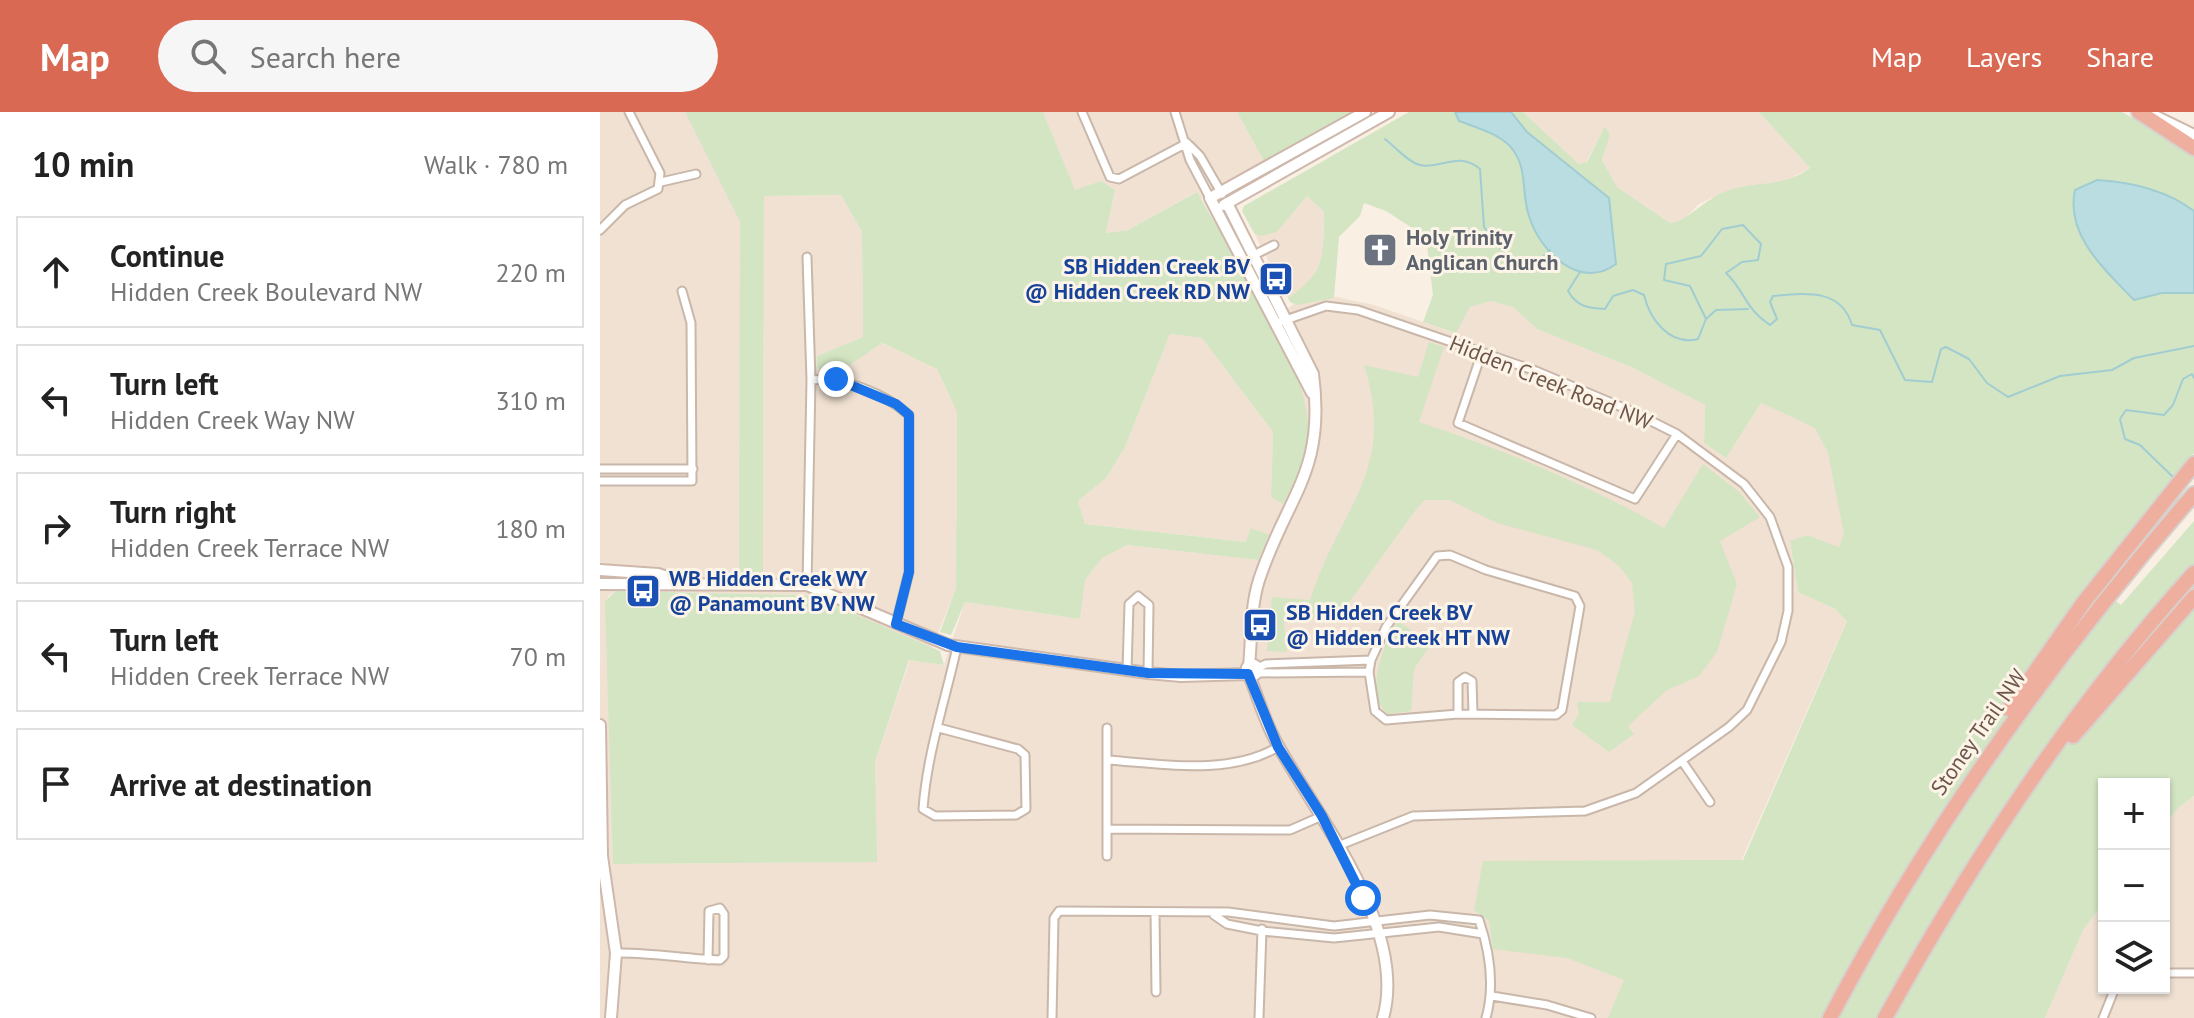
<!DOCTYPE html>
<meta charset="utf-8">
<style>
:root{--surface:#fff;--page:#f6f6f6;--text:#222;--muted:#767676;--line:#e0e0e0;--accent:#d96953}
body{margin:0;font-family:"PT Sans",sans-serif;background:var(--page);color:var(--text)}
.controls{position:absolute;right:24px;bottom:24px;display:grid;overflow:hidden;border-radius:0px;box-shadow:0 2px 6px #0004}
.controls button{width:72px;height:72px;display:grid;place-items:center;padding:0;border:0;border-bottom:2px solid var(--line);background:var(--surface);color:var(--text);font:40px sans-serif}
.stop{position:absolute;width:24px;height:24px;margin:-18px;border:6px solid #1a73e8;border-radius:50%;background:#fff}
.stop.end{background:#1a73e8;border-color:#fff;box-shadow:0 2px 8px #0008}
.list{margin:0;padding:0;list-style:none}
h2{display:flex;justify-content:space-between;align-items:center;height:104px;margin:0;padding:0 32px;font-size:34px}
h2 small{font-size:26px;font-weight:400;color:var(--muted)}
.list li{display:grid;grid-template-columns:52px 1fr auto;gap:24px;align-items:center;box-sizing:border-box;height:112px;margin:0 16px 16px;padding:0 16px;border:2px solid var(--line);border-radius:0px}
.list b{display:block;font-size:30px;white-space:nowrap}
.list p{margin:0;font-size:26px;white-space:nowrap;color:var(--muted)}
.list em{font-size:26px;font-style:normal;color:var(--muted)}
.icon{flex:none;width:44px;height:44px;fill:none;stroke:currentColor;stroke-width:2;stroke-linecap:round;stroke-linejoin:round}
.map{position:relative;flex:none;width:1594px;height:906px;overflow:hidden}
header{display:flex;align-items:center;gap:48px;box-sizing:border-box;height:112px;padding:0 40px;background:var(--accent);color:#fff}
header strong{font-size:38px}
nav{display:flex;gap:44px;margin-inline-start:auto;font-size:28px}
.search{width:560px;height:72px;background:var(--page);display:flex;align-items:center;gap:20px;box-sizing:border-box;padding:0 28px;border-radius:44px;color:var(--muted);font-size:30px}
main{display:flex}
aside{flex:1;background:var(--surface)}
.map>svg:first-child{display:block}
.residential{fill:#f0e1d2}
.green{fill:#d3e5c3}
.water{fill:#b9dde1;stroke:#a1cdd2;stroke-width:2}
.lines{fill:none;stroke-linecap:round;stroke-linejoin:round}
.stream{stroke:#a1cdd2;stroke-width:2}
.street-casing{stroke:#c9b7aa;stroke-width:11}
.secondary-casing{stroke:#ceb8ab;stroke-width:14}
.highway-casing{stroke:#d7d0cd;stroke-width:18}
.street{stroke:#fff;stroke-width:7}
.secondary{stroke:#fff;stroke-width:10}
.highway{stroke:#eeaf9f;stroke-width:14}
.route{stroke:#1a73e8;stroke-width:10}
.labels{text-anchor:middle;stroke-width:6;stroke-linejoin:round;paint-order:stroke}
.worship-label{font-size:22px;font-weight:bold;fill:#5b616d;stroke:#fdf4e8;text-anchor:start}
.transit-label{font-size:22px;font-weight:bold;fill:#164399;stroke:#fdf4e8;text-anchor:start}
.street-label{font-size:22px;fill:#6f564b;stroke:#fdf4e8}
</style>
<header>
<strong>Map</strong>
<div class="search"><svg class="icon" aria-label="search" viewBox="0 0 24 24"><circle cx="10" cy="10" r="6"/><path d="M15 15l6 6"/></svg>Search here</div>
<nav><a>Map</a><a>Layers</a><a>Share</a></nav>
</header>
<main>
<aside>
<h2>10 min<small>Walk · 780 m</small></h2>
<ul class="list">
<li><svg class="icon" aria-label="ahead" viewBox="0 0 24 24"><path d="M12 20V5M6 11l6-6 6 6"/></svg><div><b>Continue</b><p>Hidden Creek Boulevard NW</p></div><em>220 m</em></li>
<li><svg class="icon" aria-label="left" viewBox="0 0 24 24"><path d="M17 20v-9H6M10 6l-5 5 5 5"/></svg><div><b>Turn left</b><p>Hidden Creek Way NW</p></div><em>310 m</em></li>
<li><svg class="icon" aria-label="right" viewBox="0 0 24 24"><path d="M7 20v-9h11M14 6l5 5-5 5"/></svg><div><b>Turn right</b><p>Hidden Creek Terrace NW</p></div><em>180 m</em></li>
<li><svg class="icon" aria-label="left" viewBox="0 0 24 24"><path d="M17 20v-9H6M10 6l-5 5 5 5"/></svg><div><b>Turn left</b><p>Hidden Creek Terrace NW</p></div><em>70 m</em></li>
<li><svg class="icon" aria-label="arrive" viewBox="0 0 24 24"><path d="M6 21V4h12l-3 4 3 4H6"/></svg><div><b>Arrive at destination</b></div></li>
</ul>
</aside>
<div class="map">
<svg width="1594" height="906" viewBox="0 0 1594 906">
<rect width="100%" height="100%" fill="#faefe3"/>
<path class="residential" d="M0,0h85l55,110v353l23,-1 1,-378 77,-1 21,37 1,105 -46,19v12l20,6 44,-31 56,26 20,43 -1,176 -24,60 -107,-47 -21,-6 -188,-4 -8,5 5,268 263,-2 -1,-100 35,-102 34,5 21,-63 115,17 5,-39 17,-22 25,-13 131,15 -7,-32 -4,14 -162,-18 -7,-23 28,-23 19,-31 45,-113 32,4 71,94 -2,65 12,7 -13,-184 24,-16 42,-7 38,8 81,28 15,-26 21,-6 23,6 23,22 94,38 74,38 -1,38 22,15 35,-55 54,25 13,25 17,81 -6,13 -32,-12 -17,7 8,50 37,17 12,11 -175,398h-1072z
M443,0h194l28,51 -64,36 -5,-7 -68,38 -22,3 9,-43 -14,-9 -26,10z
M923,0h236l51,56 -29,15 -57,9 -25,12 -19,19h-10l-53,-36 -15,-27 8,-25 -5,-8 -19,35 -7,2z
M707,84l17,16 -1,45 -13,25 -22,16 -34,-65 23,-1z
M1594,684v222h-149l38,-88 21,-28v86h60v-163l15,-18z"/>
<path class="green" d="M85,0h358l32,78 26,-9 14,9 -9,43 22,-3 69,-38c34,61 115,174 111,243 -1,25 -14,48 -25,69l-12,-7 2,-65 -71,-94 -32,-4 -45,113 -19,31 -28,23 7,23 161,18 5,-14 18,7 -11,25 -131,-15 -25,13 -17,22 -5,39 -115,-17 -14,33 -11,-3 16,-44 1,-176 -20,-43 -55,-26 -45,31 -20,-6v-12l46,-19 -1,-105 -21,-37 -77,1 -1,379h-24l1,-353z
M637,0h119l-91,51z
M809,0h114l56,52 8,-2 18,-36 5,9 -8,25 15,27 53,36c15,0 37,-25 54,-31 31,-12 57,-3 86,-24l-51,-56h363l72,41v300l-103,129 30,23 73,-84v275l-15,11 -15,18v-41h-60v118l-21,28 -38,88h-437l16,-38 -57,-22 -74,-9 -4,-28 -15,-11 9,-49 260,-1 104,-239 -12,-12 -37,-17 -8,-51 17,-6 32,12 5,-13 -16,-81 -13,-25 -54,-25 -35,55 -22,-15 1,-38 -74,-38 -94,-38 -24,-22 -22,-6 -21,6 -14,26 -33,-11 10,-27 -7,-58 -40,-26 -22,-8 -4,13 -21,21 -5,61 -37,7 -7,-3 -2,-4c39,-27 35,-42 36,-86l-17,-16 -30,36 -17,4 -6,-3 -12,-22 2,-5z
M829,230l15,5 -25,75c85,28 166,61 245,106l39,-64 36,28 21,25 -40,24 17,43 -20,68 -18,24 -32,14 -39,36 6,8 -25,18 -37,-27 7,-12 -2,-11h33l25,-91 -3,-28 -13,-17 -22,-16 -100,-27 -47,-23h-25l-8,8 -77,107 -56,8 3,29 -20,-1 5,-54 38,3c28,-90 88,-129 54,-235l54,12z
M16,479l188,4 21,6 115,50 4,14 -35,-5 -34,102 2,100 -264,2 -8,-263z
M798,509l33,23 -17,25 -3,42 -23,3c-25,-20 -4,-72 10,-93z"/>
<path class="water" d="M855,0h56l16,20 82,66 7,66c-36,27 -76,-12 -87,-48 -8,-23 -1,-46 -16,-66 -10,-15 -38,-23 -54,-29z
M1497,68c34,2 69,10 97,31v82h-32l-28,7c-29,-30 -69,-65 -59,-110z"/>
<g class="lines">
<path class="stream" d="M785,27c9,7 24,24 35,26 20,5 38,-15 60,4l4,58 28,36 17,7 21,-20
M980,160l-12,19c9,16 20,17 37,18l8,-13 20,-6 11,5c6,25 26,51 54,44l8,-20 -16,-33 -26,-6 2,-16 35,-8 21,-27 21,-4 18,19 -3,16 -16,2 -16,11c20,19 18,35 44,52l7,-6 -7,-17 3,-6c32,-3 68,-8 79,29l28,5 25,50 27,2 9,-33 5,-2 23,12 18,24 21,14 52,-21 52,-6 22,-12 60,-12
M1106,207l10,-9 32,-1
M1575,367l-35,-34 -15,-6 -5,-20 6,-9 38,5 9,-10 10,-26 9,-5 2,4"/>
<g class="street-casing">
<path id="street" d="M482,0l28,65 9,2 68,-36
M575,0l15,48 20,38
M589,33l11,11 22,38
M61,70l35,-8
M0,118l25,-25 33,-16 2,-16 -31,-61
M652,144l22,-11
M677,211l49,-17 32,4 178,61 95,40 46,23 67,50 26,33 18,50v44l-7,31 -34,68 -18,17 -93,66 -51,18 -172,5 -75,30
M882,240l-24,71 177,76 42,-65
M211,268c33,-3 73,13 98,35v157l-13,52
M0,357h93
M0,369h92l-1,-158 -9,-32
M850,443l36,15 89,26 5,10 -18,104 -6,5 -98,-1 -72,6 -11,-9 -6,-39 2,-12 15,-33 51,-71z
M207,473l4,-205 -4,-123
M657,556l9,-4 105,-4
M527,558l2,-66 9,-8 11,9 -1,68
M657,561l112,-1
M858,602v-32l7,-5 7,4 1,32
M339,616l79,21 7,6 1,54 -10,6 -81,1 -12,-7c4,-55 22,-108 34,-162
M508,648c54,4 121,16 170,-13
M1082,649l28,41
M507,717l183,1 32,-14
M507,744v-128
M555,800l1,80
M614,803l13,9 35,7 72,7 105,-11 44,7
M16,841c35,-1 69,6 104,7l4,-4v-42l-4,-6 -11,3 -1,49
M1564,861h30
M892,884l55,9 44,13
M452,906l2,-100 5,-7 169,1 106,14 96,-11 49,5c11,32 16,65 7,98
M659,906l3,-89
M1503,906l12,-30"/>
</g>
<g class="secondary-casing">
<path id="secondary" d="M1555,4l39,19
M627,91l86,171c13,99 -26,121 -54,206 -9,29 -7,56 -10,86
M624,93l165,-93
M712,281l-102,-195 155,-86
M0,458l58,4 21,7
M0,472l207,1 141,60 200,28 33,3 67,-2
M646.5 558a5.5 5.5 0 1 1 11 0a5.5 5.5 0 1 1-11 0Z
M649,563c10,25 17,51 31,74 41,72 128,182 103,269
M0,613l2,131 14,97 -5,65"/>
</g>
<g class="highway-casing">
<path id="highway" d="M1539,0l55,36
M1409,597l75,-107 110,-138
M1473,624l121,-139
M1230,906c100,-191 223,-362 364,-524
M1285,906c87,-158 188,-311 309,-445"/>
</g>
<use href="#street" class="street"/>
<use href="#secondary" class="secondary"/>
<use href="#highway" class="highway"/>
</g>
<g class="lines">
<path class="route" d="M236,267l60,25 13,11v157l-13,52 61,23 191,26 100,1 30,73 44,69 41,82"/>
</g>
<defs>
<g id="church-square" transform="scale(1.8)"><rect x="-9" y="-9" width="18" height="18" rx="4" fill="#6b7280" stroke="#fdf4e8"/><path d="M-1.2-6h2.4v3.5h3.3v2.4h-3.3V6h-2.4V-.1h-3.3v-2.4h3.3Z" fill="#fff"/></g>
<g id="bus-square" transform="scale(1.8)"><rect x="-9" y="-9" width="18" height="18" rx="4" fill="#1a4fb4" stroke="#fdf4e8"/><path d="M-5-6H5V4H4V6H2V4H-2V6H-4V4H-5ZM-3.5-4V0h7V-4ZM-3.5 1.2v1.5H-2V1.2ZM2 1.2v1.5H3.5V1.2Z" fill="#fff"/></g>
</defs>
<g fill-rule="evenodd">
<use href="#church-square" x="780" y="138"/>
<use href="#bus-square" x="676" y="167"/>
<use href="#bus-square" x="43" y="479"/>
<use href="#bus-square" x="660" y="513"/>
</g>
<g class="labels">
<g class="worship-label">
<text x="806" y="133">Holy Trinity<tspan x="806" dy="25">Anglican Church</tspan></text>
</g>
<g class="transit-label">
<text x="650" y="162" text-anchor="end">SB Hidden Creek BV<tspan x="650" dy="25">@ Hidden Creek RD NW</tspan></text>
<text x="69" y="474">WB Hidden Creek WY<tspan x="69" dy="25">@ Panamount BV NW</tspan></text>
<text x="686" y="508">SB Hidden Creek BV<tspan x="686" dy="25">@ Hidden Creek HT NW</tspan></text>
</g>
<g class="street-label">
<text transform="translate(951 270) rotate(22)" y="8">Hidden Creek Road NW</text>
<text transform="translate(1378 620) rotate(-55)" y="8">Stoney Trail NW</text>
</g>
</g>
</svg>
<div class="controls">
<button>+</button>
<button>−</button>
<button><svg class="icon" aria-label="layers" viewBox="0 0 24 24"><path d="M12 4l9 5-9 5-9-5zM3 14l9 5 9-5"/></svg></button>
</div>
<div class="stop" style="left:763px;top:786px"></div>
<div class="stop end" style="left:236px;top:267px"></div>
</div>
</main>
